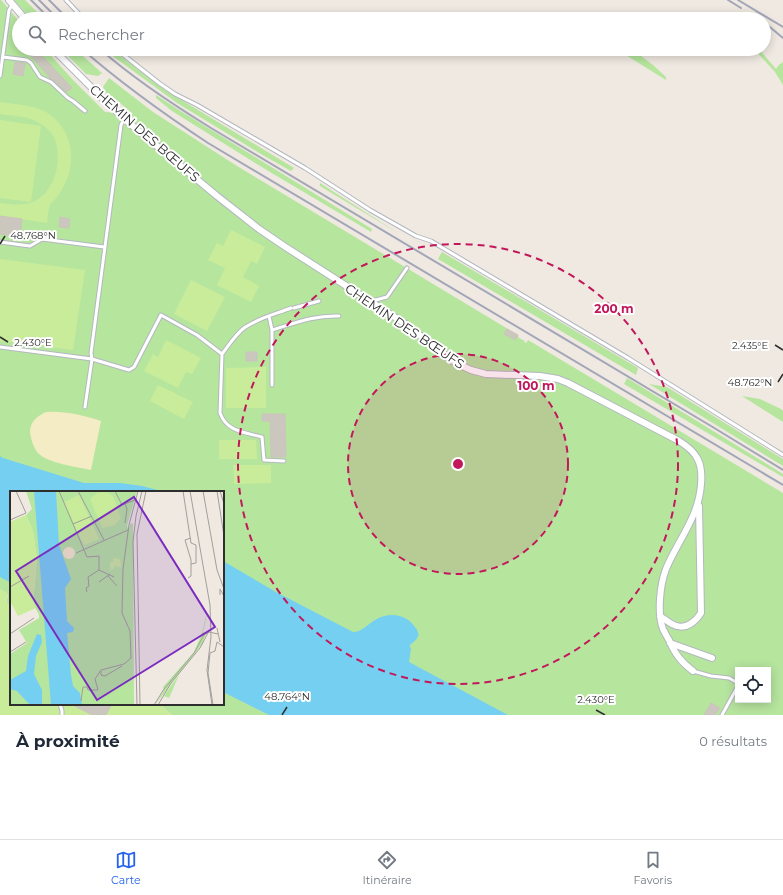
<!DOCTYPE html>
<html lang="fr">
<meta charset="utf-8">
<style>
:root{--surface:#fff;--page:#f6f6f7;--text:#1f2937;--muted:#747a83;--line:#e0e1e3;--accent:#2563eb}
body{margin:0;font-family:Montserrat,sans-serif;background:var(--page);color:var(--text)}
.controls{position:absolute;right:12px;bottom:12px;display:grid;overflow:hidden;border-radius:0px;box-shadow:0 2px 10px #0003}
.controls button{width:36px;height:36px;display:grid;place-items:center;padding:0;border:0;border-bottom:1px solid var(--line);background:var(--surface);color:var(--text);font:20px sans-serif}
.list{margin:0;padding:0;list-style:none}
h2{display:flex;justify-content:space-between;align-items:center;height:52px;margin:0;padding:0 16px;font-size:17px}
h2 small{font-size:13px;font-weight:400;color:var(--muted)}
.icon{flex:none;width:22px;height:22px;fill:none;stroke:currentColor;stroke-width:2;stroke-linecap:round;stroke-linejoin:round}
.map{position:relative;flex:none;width:783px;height:715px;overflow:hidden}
.search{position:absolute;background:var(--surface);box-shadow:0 2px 10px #0003;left:12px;right:12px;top:12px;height:44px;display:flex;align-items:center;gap:10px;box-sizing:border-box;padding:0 14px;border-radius:22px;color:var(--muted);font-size:15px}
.sheet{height:124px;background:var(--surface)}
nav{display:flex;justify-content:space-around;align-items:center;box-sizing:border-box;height:56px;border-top:1px solid var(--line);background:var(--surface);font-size:11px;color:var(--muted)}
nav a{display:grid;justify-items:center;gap:2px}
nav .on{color:var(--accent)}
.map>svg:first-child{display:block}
.green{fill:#b6e59e;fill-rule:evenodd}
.sand{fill:#f3ecc5}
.pitch{fill:#c9ec9a}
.water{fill:#75cff0}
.building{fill:#cbc7bf;stroke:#cbc5ba}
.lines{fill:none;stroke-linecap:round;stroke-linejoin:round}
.lane-casing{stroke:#b4b7c1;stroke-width:5}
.street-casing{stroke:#b4b7c1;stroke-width:8}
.lane{stroke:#fff;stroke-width:3}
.street{stroke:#fff;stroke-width:6}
.rail{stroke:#a3a6b8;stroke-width:2}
.ticks{fill:none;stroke:#2e2e2e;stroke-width:1.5}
.ring{fill:none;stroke:#c2185b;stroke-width:2;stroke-dasharray:7 5}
.labels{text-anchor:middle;stroke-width:4;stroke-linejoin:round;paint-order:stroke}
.street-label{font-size:13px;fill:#2e2e2e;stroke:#fff}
.inset-road{fill:none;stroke:#a29e99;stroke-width:1}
.view{fill:#7b2cbf;fill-opacity:0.15;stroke:#7b2cbf;stroke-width:2}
.inset-edge{fill:none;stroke:#2e2e2e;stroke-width:2}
.ticks-label{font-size:10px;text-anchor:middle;fill:#2e2e2e;stroke:#fff;stroke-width:4;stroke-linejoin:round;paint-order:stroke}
.centre{fill:#c2185b;stroke:#fff;stroke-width:2}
.ring-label{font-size:12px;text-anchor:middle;font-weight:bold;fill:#c2185b;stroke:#fff;stroke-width:4;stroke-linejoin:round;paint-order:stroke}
</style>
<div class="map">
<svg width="783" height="715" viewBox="0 0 783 715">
<rect width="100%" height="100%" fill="#efe9e1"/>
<path class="green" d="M0,0h1l18,21v28h26l28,31 32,32 28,2 -20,-17 -7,-4 -3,-6 6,-9 44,34 84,54 281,169 1,3 6,3 -1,1 2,1 2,-3 255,153v222h-611l-12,-11h63v-212h-212v113l-5,-2 2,-8 -2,-2 -6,-4zM738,670h30v30h-30z
M14,0h11l19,19h-13z
M61,49h14l27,24 -4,3 -12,-2z
M105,49h6l54,41 129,78 -3,3 -30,-17 -84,-51 -63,-46z
M616,49h16l21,16 13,12v3z
M754,49h5l17,20 3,-4 4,-3v23l-8,-13z
M156,95l23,15 193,119 -1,3 -111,-66 -88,-55 -16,-13z
M320,183l78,50 -78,-47z
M442,252l196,116 -2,7 -198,-116z
M627,378l156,96v3l-159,-93z
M649,384l18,3 116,72v7z
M742,396l18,3 21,10 2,2v11z"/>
<path class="sand" d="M46,412c19,-1 37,3 55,9l-10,49c-14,-3 -44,-7 -53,-17 -5,-6 -7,-14 -8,-21 0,-10 7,-16 16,-20z"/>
<path class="pitch" d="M0,102c14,2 30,3 42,8 27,13 35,43 25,69 -3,7 -6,13 -11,19 -1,2 -5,4 -6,7 -2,4 -2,13 -3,18l-47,-7v-13c10,1 21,3 30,0 24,-8 33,-41 25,-63 -2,-6 -8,-12 -14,-16 -12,-8 -27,-8 -41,-10z
M0,120l41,6 -10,76 -31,-4z
M231,230l34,17 -8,17 -6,-3 -8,16 16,9 -8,16 -34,-17 8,-17 -17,-8 9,-17 6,3z
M0,259l85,11 -12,80 -73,-9z
M191,280l34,17 -18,34 -33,-17z
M166,340l35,18 -9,16 -6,-2 -8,16 -34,-17 9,-17 5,3z
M266,367v41h-40v-40z
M158,385l35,17 -9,17 -34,-18z
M219,440h37l1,19h-38z
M233,465h38v18l-37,1z
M0,589l8,5 -2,8 5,3v99h149l12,11h-172z"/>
<path class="water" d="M0,456l3,2 81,25h36l22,3 23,6h-154v91l-11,-6z
M223,561l53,31 77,40c9,0 15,-8 22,-12 15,-9 33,-6 42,10 4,7 -2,11 -7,15v2l1,2 -2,13 99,53h-239l-46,-23z"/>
<path class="building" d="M36,49l36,39 -6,4 -13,-12 -3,-2 -20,-23z
M15,62l10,1 -2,13 -10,-2z
M0,216l22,3 -2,18 -20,-3z
M60,217l10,2 -1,9 -10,-1z
M507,329l11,6 -3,5 -11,-6z
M246,352h11v9h-11z
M262,414h23l1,43h-15l-1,-36h-8z
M711,703l9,5 -5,7h-11z
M71,704h41l-6,11h-14z"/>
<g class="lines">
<g class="lane-casing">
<path id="lane" d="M66,0l18,19
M116,49l43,34 16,11 22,11 108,63 65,42 46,26 15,5 197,117 155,97
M3,57l24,3 4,3 9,14 11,5 17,16 5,3 12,10
M0,76l9,-66 4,-6
M0,242l30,4 12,-7 62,8
M372,301l15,-4 20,-29
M294,308l25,-7
M269,316l3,14v55
M272,330c23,-7 43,-15 67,-14
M0,347l92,12 37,11 5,-3 27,-52 36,20 25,19 -2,59c7,19 24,19 42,24l2,23 20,1
M222,354c7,-9 13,-19 22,-26 14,-10 32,-14 47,-20
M85,407l7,-48 -1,-6 30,-228 3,-6
M693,671l18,5 18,2 9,5
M60,704l2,7v4
M722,715l16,-29"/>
</g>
<g class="street-casing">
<path id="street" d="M9,0l16,19
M53,49l52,52 23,21 89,74 42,33 25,17 120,77 32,25 20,15 15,7 15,4 54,2 18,3 10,4 111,58c18,11 24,22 22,43 -2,33 -23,56 -35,85 -6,16 -9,44 -3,60 2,4 4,8 6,11 6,14 12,22 24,31
M660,616c5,3 11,9 17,10 10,3 19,-5 24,-13l-2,-107
M670,643l42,15"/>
</g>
<use href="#lane" class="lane"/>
<use href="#street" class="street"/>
<path class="rail" d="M31,0l19,19
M39,0l19,19
M49,0l19,19
M728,0l13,8
M738,0l45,27
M764,22l19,16
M82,49c40,35 82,65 126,94l575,342
M100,49c34,30 72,55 111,79l500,298 72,44"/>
</g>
<path class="ticks" d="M0,244l5,-8M0,337l8,5M775,345l8,5M778,382l5,-8M596,710l9,5M282,715l5,-8"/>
<circle cx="458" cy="464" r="110" fill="#c2185b" fill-opacity=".12"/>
<g class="ring">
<circle cx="458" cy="464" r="110"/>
<circle cx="458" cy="464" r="220"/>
</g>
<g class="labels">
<g class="street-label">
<text transform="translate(145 133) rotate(41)" y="5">CHEMIN DES BŒUFS</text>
<text transform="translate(405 326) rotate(34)" y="5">CHEMIN DES BŒUFS</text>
</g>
</g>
<g transform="translate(10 491)">
<rect width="214" height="214" fill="#efe9e1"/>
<path d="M16,0h111l-10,35 2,4 1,-6 3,-1 1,182h-124v-51l17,-11 -8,-13 20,-12v-3l-6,-12 4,-44 -4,-28 -7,-16 6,-6zM196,125v4l-3,12 3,1 -3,10 -48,62 9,-15 -1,-3 31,-35 8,-19zM169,184l-10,23 -5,-2 6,-9z" fill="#b6e59e"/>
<path d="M53 62a6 6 0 1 1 12 0a6 6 0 1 1-12 0Z" fill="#f3ecc5"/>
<path d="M95,0l8,5 8,22 -6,7 -13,3 -12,-29 7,-6zM69,4l10,22 -15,6 -10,-21zM16,24l7,16 4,28 -4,44 3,5 -18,8 -8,-15v-79zM79,26l10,22 -15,6 -10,-21zM103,67l7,1 1,8 -7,-1v3l-4,1v-8h3z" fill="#c9ec9a"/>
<path d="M24,0h22l3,54 12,34 -6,9 2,33 7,7 -1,4 -6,1 4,42 2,11 7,7 2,12h-31zM27,143l4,1 1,7 -6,14 -2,18 8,16v15h-12l-13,-14 -7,-2v-9l16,-9 2,-15z" fill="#75cff0"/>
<path class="inset-road" d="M49,0l28,66 12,-1v14l-11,7 1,9 -3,2 1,4M68,0l26,49M105,0l7,14 13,-5M173,0l8,52 5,2v18l-5,1M180,0l20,114 1,32 -4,33 5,35M193,0l14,79 7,19M207,0l7,45M210,0l4,13M0,29l16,-7 -10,-22M115,32l2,-14 -2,-5M63,33l19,-8M66,62l52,-23M89,79l15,7M98,85l9,10M178,87l3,-2v-16l-6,-20 6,-2M89,91l11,-8M0,96l19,-11M210,104v-6l4,7M207,137l3,14M0,143l24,-16M0,161l16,-10M91,180v4l4,1 17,-10M71,210l2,-14h4l1,3h10l-3,-11 6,-9 23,-6 7,-6 -1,-27 -8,-18 1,-44 6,-44 9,-34M127,214l-4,-163 3,-26 6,-25M130,214l-3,-171 9,-43M144,214l10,-16 30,-36 10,-18 5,-3 9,2M148,214l13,-22 29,-35 9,-17M203,214l-5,-32 2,-20 5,-2 2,-9 7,5"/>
<path class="view" d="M124,6l81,130 -118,73 -81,-129z"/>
<rect width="214" height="214" class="inset-edge"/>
</g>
<g class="ticks-label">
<text x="33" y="239">48.768°N</text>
<text x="33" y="346">2.430°E</text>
<text x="750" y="349">2.435°E</text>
<text x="750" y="386">48.762°N</text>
<text x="287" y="700">48.764°N</text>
<text x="596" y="703">2.430°E</text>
</g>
<circle cx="458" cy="464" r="6" class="centre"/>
<g class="ring-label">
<text x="614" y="313">200 m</text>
<text x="536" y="390">100 m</text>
</g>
</svg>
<div class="controls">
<button><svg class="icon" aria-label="locate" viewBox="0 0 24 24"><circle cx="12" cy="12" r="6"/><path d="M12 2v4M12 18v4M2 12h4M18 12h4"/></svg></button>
</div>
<div class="search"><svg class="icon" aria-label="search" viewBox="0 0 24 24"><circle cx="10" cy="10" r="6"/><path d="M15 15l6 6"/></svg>Rechercher</div>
</div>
<section class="sheet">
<h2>À proximité<small>0 résultats</small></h2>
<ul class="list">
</ul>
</section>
<nav>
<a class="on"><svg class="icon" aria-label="map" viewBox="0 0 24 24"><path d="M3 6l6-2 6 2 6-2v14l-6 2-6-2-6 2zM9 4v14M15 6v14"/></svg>Carte</a>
<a><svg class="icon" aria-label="directions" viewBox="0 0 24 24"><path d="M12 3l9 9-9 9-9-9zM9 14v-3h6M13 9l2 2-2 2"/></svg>Itinéraire</a>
<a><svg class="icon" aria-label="saved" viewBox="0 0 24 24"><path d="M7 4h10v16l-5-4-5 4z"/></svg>Favoris</a>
</nav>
